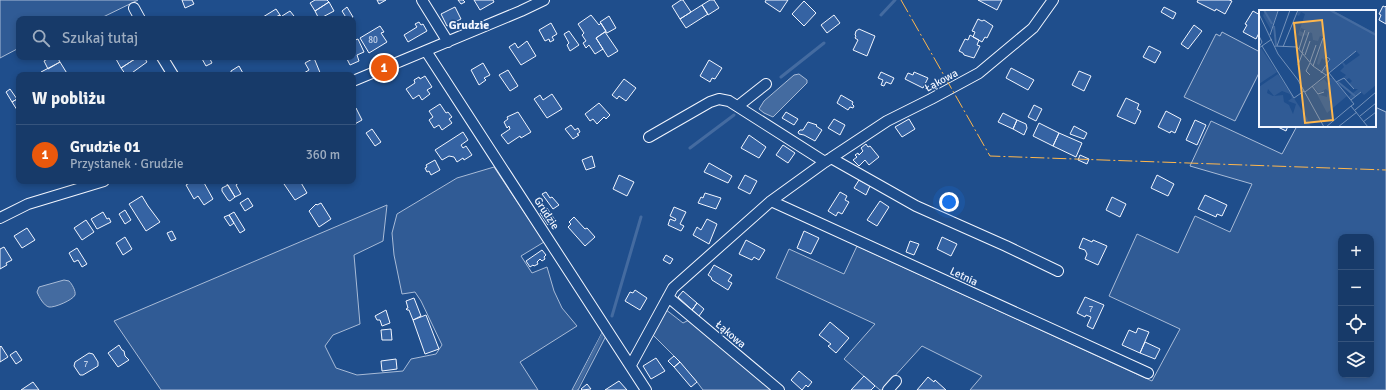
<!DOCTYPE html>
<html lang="pl">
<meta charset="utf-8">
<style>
:root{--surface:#173a69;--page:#244571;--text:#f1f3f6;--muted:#9eadc0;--line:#36547d;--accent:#ea580c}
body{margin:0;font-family:Signika,sans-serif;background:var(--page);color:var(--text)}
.controls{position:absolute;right:12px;bottom:12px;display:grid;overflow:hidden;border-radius:8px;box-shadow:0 2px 6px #0003}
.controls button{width:36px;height:36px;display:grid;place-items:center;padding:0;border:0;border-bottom:1px solid var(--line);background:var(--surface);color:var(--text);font:20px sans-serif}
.you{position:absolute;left:949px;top:202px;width:14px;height:14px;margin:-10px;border:3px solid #fff;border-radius:50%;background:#1a73e8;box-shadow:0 0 0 6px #1a73e833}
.badge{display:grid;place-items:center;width:26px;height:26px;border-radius:50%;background:var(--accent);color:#fff;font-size:13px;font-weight:700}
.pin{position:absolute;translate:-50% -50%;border:2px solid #fff;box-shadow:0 1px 4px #0006}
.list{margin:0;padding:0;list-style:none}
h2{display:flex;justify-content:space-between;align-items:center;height:52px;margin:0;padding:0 16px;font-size:17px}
h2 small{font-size:13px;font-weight:400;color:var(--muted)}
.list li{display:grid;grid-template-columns:26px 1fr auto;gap:12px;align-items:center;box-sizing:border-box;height:60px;padding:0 16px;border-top:1px solid var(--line)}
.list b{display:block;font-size:15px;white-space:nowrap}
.list p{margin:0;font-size:13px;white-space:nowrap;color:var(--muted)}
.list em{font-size:13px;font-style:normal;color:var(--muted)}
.icon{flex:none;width:22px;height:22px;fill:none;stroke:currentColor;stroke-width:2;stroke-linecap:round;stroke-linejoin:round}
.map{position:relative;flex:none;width:1386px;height:390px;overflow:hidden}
.search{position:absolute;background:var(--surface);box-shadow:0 2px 6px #0003;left:16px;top:16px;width:340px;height:44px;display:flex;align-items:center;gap:10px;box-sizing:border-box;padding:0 14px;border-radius:8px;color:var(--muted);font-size:15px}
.panel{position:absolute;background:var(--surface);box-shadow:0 2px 6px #0003;left:16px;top:72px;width:340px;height:112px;border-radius:8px}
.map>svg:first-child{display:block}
.built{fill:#305b95;stroke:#a8bbd7;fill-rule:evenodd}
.water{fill:#446ba0;stroke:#a8bbd7}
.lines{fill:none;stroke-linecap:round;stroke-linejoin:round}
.stream{stroke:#446ba0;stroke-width:3}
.building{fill:#3563a3;stroke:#f2f6ff}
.minor-casing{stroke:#f2f6ff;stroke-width:12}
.minor{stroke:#1f4e8c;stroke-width:10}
.power{stroke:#ffb74d;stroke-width:1;stroke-dasharray:14 3 2 3;stroke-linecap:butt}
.labels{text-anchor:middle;stroke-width:3;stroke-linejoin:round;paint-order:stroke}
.number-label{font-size:9px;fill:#c3d1e8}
.street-label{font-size:11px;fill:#f2f6ff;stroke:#1f4e8c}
.neighbourhood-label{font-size:12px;font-weight:bold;fill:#f2f6ff;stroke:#1f4e8c}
.inset-river{fill:none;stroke:#446ba0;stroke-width:2}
.inset-road{fill:none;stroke:#7391ba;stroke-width:1}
.view{fill:#ffb74d;fill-opacity:0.15;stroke:#ffb74d;stroke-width:2}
.inset-edge{fill:none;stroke:#f2f6ff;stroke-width:2}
</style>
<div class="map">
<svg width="1386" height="390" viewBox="0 0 1386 390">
<rect width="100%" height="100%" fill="#1f4e8c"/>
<path class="built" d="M0,0h138l-39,19h-38l-1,-2 -2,2h-39v29l-19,10z
M1222,32l38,20v19l-25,50 -51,-24 32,-63 4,2z
M1375,107l11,5v278h-416l12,-14 -60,-30 -40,44h-2l-36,-31 31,-35 -99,-46 13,-29 55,25 13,-28 295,135 28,-52 -71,-33 28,-62 41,19 17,-37 35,16 22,-48 -62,-18 21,-45 71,33 15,-28h78zM1341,237h30v138h-30z
M494,167l50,75 -23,14 11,17 15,-6 7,24 8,17 15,18 -57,36 18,28h-377l-47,-69 273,-116 -4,36 -29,14 6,69 -27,11 -8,11 11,22 21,7 46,-4 8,-12 25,-5 6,-9 -21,-44 -6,-9 -13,2 -8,-39 -2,-22 5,-19 60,-36z
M665,309l18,14 6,-3 83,70h-69l-6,-8 -23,-26 -21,-21z
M604,329l2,7 -28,54h-6z"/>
<path class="water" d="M799,74l8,6v3l-34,34 -9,-4 -5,-4 5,-8 30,-26z
M64,280l5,1c3,3 7,10 6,14 -2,5 -21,13 -26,12 -5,-1 -10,-10 -12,-15l2,-5z"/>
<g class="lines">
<path class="stream" d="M881,15l14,-15
M781,77l43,-34
M690,148l44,-33
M612,316l29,-99
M575,390l29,-58"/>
</g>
<path class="building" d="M182,0h10l2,4 -9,4z
M315,0h12l2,2 -14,9 -5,-8z
M377,0h9l-7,4z
M458,0h5l2,2 -4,2z
M474,0h19l1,2 -14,8z
M681,0h2l8,12 -11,7 -8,-13z
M710,0h4l5,8 -11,7 -6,-10z
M766,0h22l-8,12 -15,-10z
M978,0h24l-5,10z
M1198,0h31l3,1 -7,13 -9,-5 -1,2 -18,-9z
M804,1l12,12 -12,13 -12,-12z
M329,2l5,9 -15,8 -4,-8z
M702,5l6,9 -22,14 -6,-9z
M1383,6l2,1 1,-1v18l-7,-4 2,-5 -2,-1z
M347,7l6,10 -3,2h-3l-5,-8z
M455,7l6,12 -14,7 -6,-12z
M1164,7l12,6 -3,6 -12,-7z
M276,9l4,6 -8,4h-8l-1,-2z
M290,11l4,5 -4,3h-7l-1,-3z
M1253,11l7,4v16l-4,8 -13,-7 4,-7 -2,-1z
M280,15l3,4h-11z
M591,15l8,10 2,-2 5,8 -10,7 7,11 -8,5 -6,-9 -3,3 -3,-5 3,-2 -4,-6 2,-2 -6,-9z
M834,15l6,8 -13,10 -6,-8z
M609,16l7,12 -9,5 -7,-11z
M978,19l4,2 2,-1 9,6 -6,12 -2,-1 -3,5 -9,-5 2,-5 -3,-1z
M419,22l2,3 2,-1 4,7 -19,11 -4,-7 13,-8 -2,-3z
M551,23l6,11 -5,3 2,3 -4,2 -1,-3 -4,2 -6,-11z
M1194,25l8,6 -14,18 -7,-5z
M380,26l4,6 -3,1 6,9 -18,11 -9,-15z
M859,29l16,7 -8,20 -14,-6 5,-10 -3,-2 1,-2 -1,-1 1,-4z
M569,31l10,14 -9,6 -3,-6 2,-2 -5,-9z
M605,32l13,19 -10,6 -12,-19z
M970,35l9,5 -2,5 3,1 -6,12 -10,-3 -1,-2 -4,-2 6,-12 3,1z
M358,39l6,13 -7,3 2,6 -9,4 -3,-6 2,-2h4v-16z
M527,41l9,15 -15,9 -12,-18 6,-4 3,5z
M1149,46l12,6 -6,11 -12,-6z
M51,57h6l3,5 -12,7 -4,-8z
M119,57h19l-17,11 -5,-9z
M138,57h6l3,5 -18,13h-3l-5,-7z
M201,57h8l3,6 -6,3z
M314,58l7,17h-16l-1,-2 5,-3 -4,-7z
M709,60l13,8 -7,11 -3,-1 -2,4 -10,-6z
M60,62l8,13h-25l-2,-3z
M483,63l7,12 -6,3 2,2 -7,5 -8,-15z
M239,66l5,9h-16l3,-2v-2z
M1011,68l23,12 -6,10 -22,-12z
M508,70l10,16 -8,5 -11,-16z
M1079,71l12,5 -7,15 -12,-6z
M881,72l13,6 -3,6 -5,-2 -2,4 -3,-1 2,-5 -5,-2z
M914,72l14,6 -5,10 -18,-9 3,-6 5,2z
M425,76l7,11 -5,3 3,4 -8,6 -3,-5 -6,4 -7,-10 9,-6 -1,-3 5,-3 1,2z
M624,79l12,9 -10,13 -7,-5 -2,3 -5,-4z
M10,89l7,10 -5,3 -6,-10z
M552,94l10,15 -15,9 -13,-19 6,-4 3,5z
M841,95l12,7 -1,2 2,2 -1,2 -3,-1 -2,3 -11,-7z
M1126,98l13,6 -2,5 4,2 -6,13 -18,-8z
M17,99l2,4v10l-7,-11z
M599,103l11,12 -4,4 -2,-2 -7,7 -4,-5 -3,2 -5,-7z
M440,104l6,9 2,-1 4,5 -3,2 3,4 -10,7 -3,-5 -5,3 -5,-8 4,-3 -4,-6z
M1034,105l8,4 -6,12 -8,-4z
M356,108l6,12 -9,5v-15z
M1166,111l15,8 -6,14 -4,-2 -1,2 -12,-6z
M518,112l13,20 -10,6 -1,-2 -12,8 -7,-9 9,-6 -1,-3 -2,2 -3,-6 4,-3 -1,-2z
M786,112l12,7 -4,6 -12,-7z
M1003,113l14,7 -4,9 -15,-7z
M834,119l11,6 -5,10 -12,-7z
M909,119l6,10 -13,8 -7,-10z
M1017,120l9,4 1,4 -3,7 -11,-6z
M1195,120l11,5 -9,20 -11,-5z
M808,122l9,3 -1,1 6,4 -7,11 -11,-6 -5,-1 -1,-2 2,-2h3z
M1039,123l20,10 -6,13 -20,-10z
M571,125l4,5 3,-2 2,4 -3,2 2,1 -6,4 -8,-10z
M1074,126l13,7 -3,6 -14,-5z
M1276,126h12l-2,5z
M372,129l9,13 -6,4 -9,-13z
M463,132l5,8 -7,5 2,3 3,-2 6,9 -8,5 -1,-2 -6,4 -3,-5 -5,-1 -7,4 -7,-10z
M1059,133l23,10 -6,14 -23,-11z
M749,135l17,12 -7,11 -18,-10z
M866,144l2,3 2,-1 9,11 -10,8 -4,-5 -6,6 -6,-6 4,-3 -2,-2 3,-2 1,2 4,-4 -2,-3z
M783,145l12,8 -7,10 -12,-8z
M1080,155l9,4 -2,5 -9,-4z
M592,156l3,11 -9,3 -4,-10z
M435,160l5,10 -9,5 -2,-4 -2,1 -2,-4 2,-1 -1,-2z
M709,163l23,13 -4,7 -24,-11z
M619,175l15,7 -7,14 -14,-7z
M745,175l12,6 -7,13 -12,-6z
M1157,175l17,9 -6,12 -17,-8z
M859,180l11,6 -4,9 -12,-7z
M193,181h10l10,18 -9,6 -6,-9 -4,3 -8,-14z
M225,181h16l-5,4 5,9 -6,3z
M289,181h11l7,12 -12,7 -11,-16z
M228,185l7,12 -5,4 -2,-1 -6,-9v-3z
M546,192l4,6 2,-1 7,8 -6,4 -11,-15z
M840,192l7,4 -2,4 4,2 -7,12 -4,-2 -2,4 -8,-5z
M705,193l16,5 -5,11 -18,-6 3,-6 2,1z
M1205,195l22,10 -5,11 -5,-2 -1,3 -18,-8z
M142,196l6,10 12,16 -14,9 -17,-27z
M1112,197l14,7 -6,13 -14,-7z
M248,198l5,8 -8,5 -5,-8z
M880,201l9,6 -12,19 -10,-6z
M321,203l10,16 -12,8 -10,-16 7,-7 1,1z
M674,207l12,5 -6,12 4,2 -3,5 -13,-6 2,-6 5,2 1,-2 -6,-3z
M547,208l8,12 -7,5 -8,-12z
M125,210l6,10 -6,4 -6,-10z
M103,212l4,7 2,-1 2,4 -14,7 -6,-10z
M234,212l11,18 -5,3 -11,-18z
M229,215l5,8 -4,3 -6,-9z
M574,217l11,12 2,-1 8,9 -10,9 -17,-19 3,-3 -2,-2z
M707,219l10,5 -8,20 -16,-9 4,-8 4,3z
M86,220l8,12 -12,8 -8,-12z
M27,228l8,12 -13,8 -8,-12z
M172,231l4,8 -5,2 -4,-8z
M804,231l15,7 -8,16 -14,-6z
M125,237l7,12 -9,6 -7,-12z
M942,237l15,7 -6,12 -14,-7z
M1083,238l9,4 1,-2 14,6 -9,19 -13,-6 2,-5 -2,-4 -6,-2z
M746,240l19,10 -6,10 -5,-3 -2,3 -13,-6z
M910,241l9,3 -5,11 -8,-3z
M4,247l8,13 -6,3 1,2 -7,4v-20z
M77,248l10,16 -5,3 -4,-7 -4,2 -5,-9z
M542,250l4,5 -2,2 1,2 -3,2 -2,-2 -3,3 1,2 -4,2 -1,-1 -3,2 -4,-6z
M666,255l7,4 -3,5 -7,-4z
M714,265l18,10 -4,6 4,2 -4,7 -16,-10 -1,-3 -3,-2z
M635,290l12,8 -7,12 -15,-9 5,-9 3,1z
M683,291l14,12 -5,7 -14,-13z
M1085,297l19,8 -11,24 -6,-3 4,-9 -5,-2 -1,2 -8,-4z
M414,298l7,18 -8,4 -4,-10h-2l-1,-1 2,-1 -2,-7z
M697,303l7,6 -5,7 -7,-6z
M386,310l4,13 -8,3 -2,-6h-3l-2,-4z
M426,315l13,34 -14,5 -12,-34z
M830,322l19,16 -13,15 -8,-7 3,-2 -12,-9z
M1138,328l11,4 -9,21 -18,-8 7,-15 7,3z
M391,329l1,11h-10l-1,-10z
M1145,342l15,7 -5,10 -15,-6z
M119,345l3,5 2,1 1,5 4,4 -11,7 -10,-14z
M1,346l7,11 -8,5v-15z
M16,351l6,9 -6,4 -6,-9z
M89,353l4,1 5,8v4l-15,9h-3l-6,-9 1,-4z
M674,356l6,6 -6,5 -6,-6z
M656,358l9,13 -14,8 -8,-13z
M396,359l1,10 -15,2 -1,-10z
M680,362l17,20 -6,5 -17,-20z
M799,371l13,11 -4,5 -2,-2 -4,5 -11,-10z
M864,376l11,10 -4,4h-20z
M928,377l6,5 1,-2 11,10h-29z
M619,381l8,9h-22z
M33,382l6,8h-18z
M587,384l4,5 -9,1 -1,-1z"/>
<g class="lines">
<g class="minor-casing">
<path id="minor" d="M422,0l26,42
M134,8l6,11
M426,51l220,339
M162,57l11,18
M353,81l168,-70 23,-11
M738,106l28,-22
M649,137l61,-35 9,-3 10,2 96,61
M831,158l85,48 90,40 52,25
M771,201l377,172
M0,218l28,-14 76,-23
M668,297l111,93
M631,365l42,-77 98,-87 54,-39 62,-41 44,-22 48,-26 54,-45 20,-28
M888,390l8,-9"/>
</g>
<use href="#minor" class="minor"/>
<path class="power" d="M901,0l89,156 396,14"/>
</g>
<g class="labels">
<g class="number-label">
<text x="373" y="43">80</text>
<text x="1091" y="312">7</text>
<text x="86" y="367">7</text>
</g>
<g class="street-label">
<text transform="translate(941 80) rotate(-28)" y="4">Łąkowa</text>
<text transform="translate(547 213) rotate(57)" y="4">Grudzie</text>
<text transform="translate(964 276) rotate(25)" y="4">Letnia</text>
<text transform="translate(731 334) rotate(40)" y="4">Łąkowa</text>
</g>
<g class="neighbourhood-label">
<text x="469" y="29">Grudzie</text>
</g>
</g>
<g transform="translate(1259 10)">
<rect width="117" height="117" fill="#1f4e8c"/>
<path d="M6,0h13l-7,20 -8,-14zM39,0h34l41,22 3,-4v57l-12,10 -3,-3 -10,8 -2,-3 3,-4 -14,-10 15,10 5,-4h-3l-6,-5 3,-3 -3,-3 -3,2 -2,-3 2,-2 -6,-4 4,-4 -2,-4 1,-1 3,3 14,-10 -4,-4 -25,20 -2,-2 -7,4 8,-12 -3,-5 -3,4 -2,-2 -3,7 -2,-1 6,-27 -3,-1 -2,5 -5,-1 -1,-7 -3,-1 -1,4 -4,-1 2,-5 -5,-2 -1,3 4,2 -1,4 -5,-2 7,-21 -4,-2 -2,4 -2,-1zM2,38l16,24 -18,12v-35zM19,64l29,44 4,9h-52v-40zM9,79l6,7 8,-5 8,3 2,4 -4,3 8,3 -3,10 -4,-9 -5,-3 -1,-7 -10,1 -6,-3zM65,67l9,1 14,18 -20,17 -10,-19 10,3 1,-6 -2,-2 -7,4 -6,-7 11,-7 3,4 3,-3z" fill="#305b95" fill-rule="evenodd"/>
<path class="inset-river" d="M5,0l8,14M71,0l46,25M15,16l2,19M79,72l17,14"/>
<path class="inset-road" d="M0,4l19,40 20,26 26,47M11,25l8,-24M0,26l3,6 -3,5M3,36l32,52 10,-7M16,36l22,1 16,19 13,9M18,36l13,-36M24,37l15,-37M0,38l13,-9M40,39l6,-19M43,42l7,-20M46,45l5,-14M51,52l6,-17M39,55l5,-13M54,56l10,-28M62,63l9,-14 -5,-3M70,63l27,-22M51,65l-4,-4 4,-8M77,72l8,-4 10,11M53,76l6,8 6,-2M46,82l24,-19 25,31 -3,2M92,90l10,-8M92,96l17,21M96,100l21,-18M101,106l16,-13M104,112l13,-10M67,117l25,-21M79,117l19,-15"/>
<path class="view" d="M63,10l11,100 -28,3 -11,-100z"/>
<rect width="117" height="117" class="inset-edge"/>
</g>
</svg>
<div class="controls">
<button>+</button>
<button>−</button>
<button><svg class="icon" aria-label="locate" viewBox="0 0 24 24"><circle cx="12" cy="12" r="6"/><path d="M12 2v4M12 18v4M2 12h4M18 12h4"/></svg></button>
<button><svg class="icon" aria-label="layers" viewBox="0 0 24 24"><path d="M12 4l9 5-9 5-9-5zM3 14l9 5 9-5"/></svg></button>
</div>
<div class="you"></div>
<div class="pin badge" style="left:384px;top:68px">1</div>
<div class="search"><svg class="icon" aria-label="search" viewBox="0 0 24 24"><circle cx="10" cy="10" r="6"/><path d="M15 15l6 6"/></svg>Szukaj tutaj</div>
<section class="panel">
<h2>W pobliżu<small></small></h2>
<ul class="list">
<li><span class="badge">1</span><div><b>Grudzie 01</b><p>Przystanek · Grudzie</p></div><em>360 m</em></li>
</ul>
</section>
</div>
